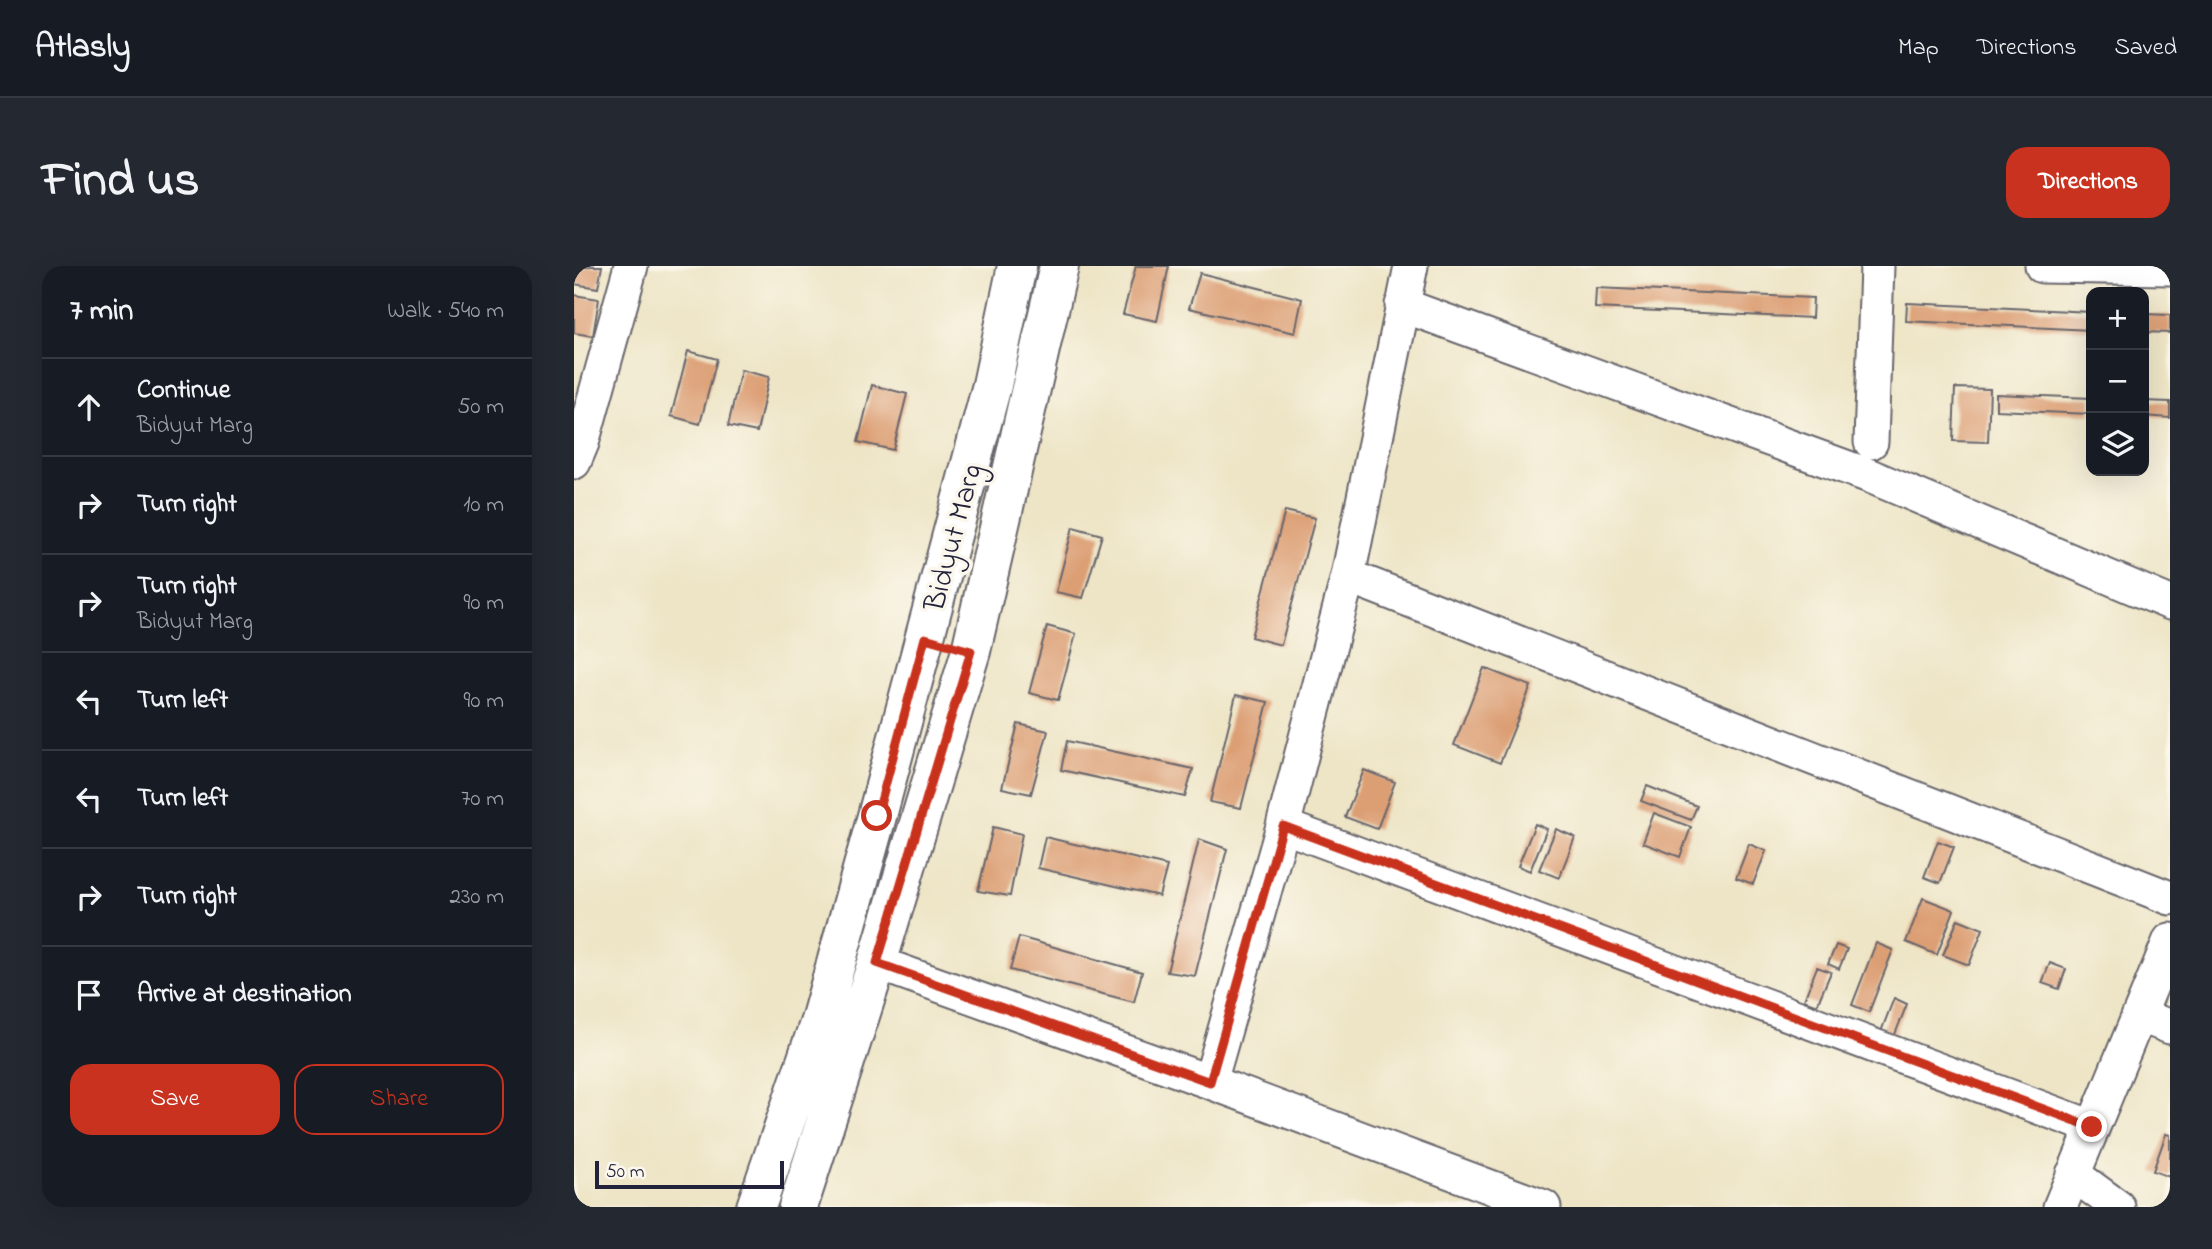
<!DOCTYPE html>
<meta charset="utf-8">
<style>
:root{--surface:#171b24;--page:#242831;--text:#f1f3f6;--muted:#9ea1a6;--line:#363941;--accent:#c8321e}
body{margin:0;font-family:"Indie Flower",sans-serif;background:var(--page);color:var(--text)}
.controls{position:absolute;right:21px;top:21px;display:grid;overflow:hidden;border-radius:14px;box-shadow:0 7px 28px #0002}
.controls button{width:63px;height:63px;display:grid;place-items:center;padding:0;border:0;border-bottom:2px solid var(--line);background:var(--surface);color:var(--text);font:35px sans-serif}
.scale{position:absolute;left:21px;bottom:18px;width:189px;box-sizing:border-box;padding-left:7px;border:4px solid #22223b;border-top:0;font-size:19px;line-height:24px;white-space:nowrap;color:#22223b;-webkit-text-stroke:5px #fbf7ec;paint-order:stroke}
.stop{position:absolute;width:21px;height:21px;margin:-16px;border:5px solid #c8321e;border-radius:50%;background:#fff}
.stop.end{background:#c8321e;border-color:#fff;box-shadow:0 2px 7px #0008}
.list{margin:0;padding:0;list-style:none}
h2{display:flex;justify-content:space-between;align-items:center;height:91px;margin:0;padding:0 28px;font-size:30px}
h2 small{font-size:23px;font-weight:400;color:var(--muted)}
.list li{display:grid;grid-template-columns:46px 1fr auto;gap:21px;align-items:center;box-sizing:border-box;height:98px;padding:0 28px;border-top:2px solid var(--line)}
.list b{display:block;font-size:26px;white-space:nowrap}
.list p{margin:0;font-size:23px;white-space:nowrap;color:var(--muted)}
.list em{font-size:23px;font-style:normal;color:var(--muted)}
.actions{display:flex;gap:14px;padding:21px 28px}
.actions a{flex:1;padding:16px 0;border:2px solid var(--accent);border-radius:21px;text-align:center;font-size:24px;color:var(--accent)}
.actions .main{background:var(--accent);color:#fff}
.icon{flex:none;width:38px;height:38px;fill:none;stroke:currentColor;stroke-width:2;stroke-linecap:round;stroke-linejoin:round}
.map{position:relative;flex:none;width:1596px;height:941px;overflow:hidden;border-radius:21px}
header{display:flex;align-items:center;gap:42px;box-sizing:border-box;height:98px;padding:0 35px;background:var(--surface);border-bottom:2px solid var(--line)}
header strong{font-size:33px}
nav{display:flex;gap:38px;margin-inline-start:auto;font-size:24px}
.intro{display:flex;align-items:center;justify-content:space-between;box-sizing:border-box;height:168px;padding:0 42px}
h1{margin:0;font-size:49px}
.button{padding:18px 32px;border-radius:21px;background:var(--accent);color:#fff;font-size:24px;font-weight:700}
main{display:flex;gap:42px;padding:0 42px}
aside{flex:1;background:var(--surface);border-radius:21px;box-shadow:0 7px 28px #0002}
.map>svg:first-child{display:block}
.building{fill:#dc9e73}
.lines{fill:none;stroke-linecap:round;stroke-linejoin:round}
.minor-casing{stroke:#69666c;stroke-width:37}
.major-casing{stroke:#69666c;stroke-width:42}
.minor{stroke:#fff;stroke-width:33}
.major{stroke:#fff;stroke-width:38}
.route{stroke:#c8321e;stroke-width:9}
.labels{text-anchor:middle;stroke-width:7;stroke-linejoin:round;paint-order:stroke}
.street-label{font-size:30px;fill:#22223b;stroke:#fbf7ec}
</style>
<header>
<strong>Atlasly</strong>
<nav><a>Map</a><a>Directions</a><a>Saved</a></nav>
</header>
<div class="intro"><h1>Find us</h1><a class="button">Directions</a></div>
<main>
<aside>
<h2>7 min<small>Walk · 540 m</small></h2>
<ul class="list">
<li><svg class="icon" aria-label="ahead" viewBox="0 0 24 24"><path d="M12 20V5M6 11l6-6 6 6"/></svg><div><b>Continue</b><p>Bidyut Marg</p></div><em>50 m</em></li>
<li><svg class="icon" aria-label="right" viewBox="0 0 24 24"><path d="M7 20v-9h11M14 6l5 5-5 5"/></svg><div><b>Turn right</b></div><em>10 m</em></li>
<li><svg class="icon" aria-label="right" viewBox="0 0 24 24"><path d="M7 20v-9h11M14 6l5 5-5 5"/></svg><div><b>Turn right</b><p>Bidyut Marg</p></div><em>90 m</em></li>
<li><svg class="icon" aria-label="left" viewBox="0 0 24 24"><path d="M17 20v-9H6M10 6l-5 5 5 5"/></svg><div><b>Turn left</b></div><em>90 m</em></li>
<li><svg class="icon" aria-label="left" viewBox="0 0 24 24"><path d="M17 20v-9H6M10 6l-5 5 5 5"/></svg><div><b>Turn left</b></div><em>70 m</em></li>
<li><svg class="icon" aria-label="right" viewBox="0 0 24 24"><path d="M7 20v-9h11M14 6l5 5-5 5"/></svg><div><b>Turn right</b></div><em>230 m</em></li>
<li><svg class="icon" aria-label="arrive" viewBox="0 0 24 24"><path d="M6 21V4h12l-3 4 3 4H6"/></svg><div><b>Arrive at destination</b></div></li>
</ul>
<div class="actions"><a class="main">Save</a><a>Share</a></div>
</aside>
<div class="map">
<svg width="1596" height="941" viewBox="0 0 1596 941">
<rect width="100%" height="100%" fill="#fbf7ec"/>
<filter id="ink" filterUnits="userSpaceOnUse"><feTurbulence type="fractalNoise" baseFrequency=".0143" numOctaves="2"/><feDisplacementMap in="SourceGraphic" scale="14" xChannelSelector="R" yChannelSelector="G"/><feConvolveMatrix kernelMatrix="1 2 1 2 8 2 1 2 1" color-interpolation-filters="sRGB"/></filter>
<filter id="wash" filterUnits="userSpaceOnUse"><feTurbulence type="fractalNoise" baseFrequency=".00686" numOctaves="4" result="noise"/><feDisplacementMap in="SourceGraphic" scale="28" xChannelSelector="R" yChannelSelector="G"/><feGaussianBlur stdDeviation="1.57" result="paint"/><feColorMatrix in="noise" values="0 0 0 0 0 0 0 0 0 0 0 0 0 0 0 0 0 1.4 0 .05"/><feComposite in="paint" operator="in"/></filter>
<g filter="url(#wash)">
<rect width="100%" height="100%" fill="#eee5c6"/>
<g id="blocks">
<path class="building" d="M0,0h28l-4,22 -24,-4z
M562,0h33l-12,55 -34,-7z
M626,7l102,26 -7,34 -106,-25z
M1022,22l217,10 -1,20 -217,-10z
M0,29l25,4 -6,37 -19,-3z
M1333,37l184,9v18l-185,-9z
M1570,48l26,1v18l-26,-1z
M114,85l29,8 -17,65 -29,-8z
M167,104l28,7 -12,55 -29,-6z
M298,119l35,9 -14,56 -35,-8z
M1381,122l35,1 -2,53 -35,-1z
M1422,128l95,4v16l-95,-4z
M1570,135l26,1v16l-26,-2z
M711,245l30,7 -34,127 -30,-8z
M499,261l29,8 -19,63 -27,-6z
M473,360l29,8 -18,66 -29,-7z
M910,402l47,18 -31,77 -46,-18z
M662,429l32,7 -27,106 -31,-6z
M444,458l30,7 -17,63 -29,-6z
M493,475l126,28 -8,28 -124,-27z
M790,504l31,12 -18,47 -32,-12z
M1073,520l50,20 -6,14 -50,-19z
M1080,547l37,14 -11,30 -37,-14z
M961,558l12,5 -17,42 -12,-5z
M419,561l29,7 -12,62 -32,-5z
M982,563l19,8 -16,41 -20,-8z
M471,571l122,29 -8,30 -121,-28z
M625,573l28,10 -32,127 -28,-4z
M1364,575l16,6 -14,36 -16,-6z
M1175,578l17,7 -13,33 -17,-6z
M1349,632l31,12 -17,45 -31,-13z
M1384,653l25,10 -14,36 -26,-10z
M445,671l123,35 -8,30 -124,-32z
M1302,677l17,7 -24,62 -17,-7z
M1262,679l11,4 -8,20 -11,-5z
M1476,697l16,6 -7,20 -17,-6z
M1243,701l14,5 -14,33 -13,-5z
M1320,732l13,6 -15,38 -13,-5z
M1592,868l4,1v42l-17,-6z"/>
</g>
</g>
<g filter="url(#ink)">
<use href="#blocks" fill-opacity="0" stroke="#69666c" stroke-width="2"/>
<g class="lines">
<g class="minor-casing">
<path id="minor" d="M1468,0l128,2
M828,39l468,171 300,127
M1297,176l6,-176
M0,196l8,-19 49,-177
M774,310l822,322
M709,560l809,301
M303,697l333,119 334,125
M1565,749l31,12
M636,816l73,-256 65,-250 63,-310
M1499,908l45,33
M1486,941l110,-267"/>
</g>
<g class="major-casing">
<path id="major" d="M182,941l64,-186 57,-205 115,-431 25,-119
M224,941l79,-244 94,-312 88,-385"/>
</g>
<use href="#minor" class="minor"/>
<use href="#major" class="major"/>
</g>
</g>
<g class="lines" filter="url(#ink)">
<path class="route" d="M303,550l48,-178 46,13 -94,312 333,119 73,-256 809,301"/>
</g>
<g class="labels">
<g class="street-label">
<text transform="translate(378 271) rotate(-75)" y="10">Bidyut Marg</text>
</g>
</g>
</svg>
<div class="controls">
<button>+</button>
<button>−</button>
<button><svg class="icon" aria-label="layers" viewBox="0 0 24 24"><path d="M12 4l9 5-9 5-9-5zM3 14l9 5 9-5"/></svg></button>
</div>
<div class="scale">50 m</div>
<div class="stop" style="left:303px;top:550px"></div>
<div class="stop end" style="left:1518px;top:861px"></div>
</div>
</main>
